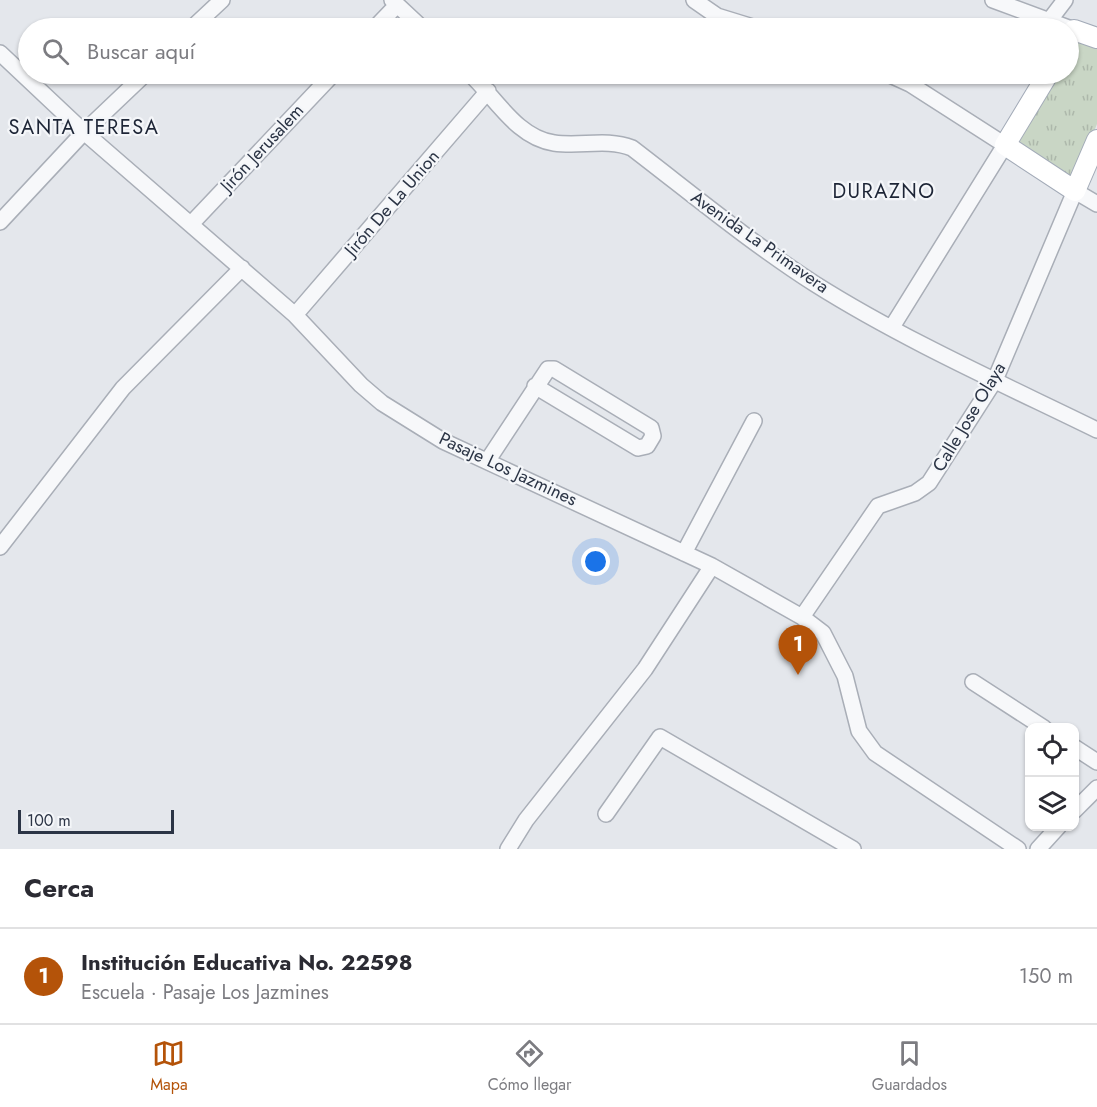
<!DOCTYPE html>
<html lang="es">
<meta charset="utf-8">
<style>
:root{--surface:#fff;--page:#f7f7f7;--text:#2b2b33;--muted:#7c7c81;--line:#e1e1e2;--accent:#b45309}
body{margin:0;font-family:Jost,sans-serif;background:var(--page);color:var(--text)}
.controls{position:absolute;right:18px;bottom:18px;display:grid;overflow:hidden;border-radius:12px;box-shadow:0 2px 4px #0004}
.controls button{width:54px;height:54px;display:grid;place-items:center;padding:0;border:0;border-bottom:2px solid var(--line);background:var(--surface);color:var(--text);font:30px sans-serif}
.scale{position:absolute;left:18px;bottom:15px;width:156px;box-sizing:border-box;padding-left:6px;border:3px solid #2b3445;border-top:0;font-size:16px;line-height:21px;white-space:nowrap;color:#2b3445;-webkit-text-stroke:4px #f4f6f9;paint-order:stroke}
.you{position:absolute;left:596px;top:562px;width:21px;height:21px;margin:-15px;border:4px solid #fff;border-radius:50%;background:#1a73e8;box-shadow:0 0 0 9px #1a73e833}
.badge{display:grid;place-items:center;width:39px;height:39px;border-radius:50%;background:var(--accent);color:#fff;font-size:20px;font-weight:700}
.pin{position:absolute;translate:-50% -50px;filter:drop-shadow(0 2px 3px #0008)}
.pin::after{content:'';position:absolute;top:32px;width:21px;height:18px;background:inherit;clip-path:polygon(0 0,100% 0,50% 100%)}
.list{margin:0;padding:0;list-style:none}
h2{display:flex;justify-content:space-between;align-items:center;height:78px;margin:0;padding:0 24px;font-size:26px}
h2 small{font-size:20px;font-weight:400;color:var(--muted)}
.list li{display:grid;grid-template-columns:39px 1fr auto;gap:18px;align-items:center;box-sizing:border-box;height:96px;padding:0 24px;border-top:2px solid var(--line)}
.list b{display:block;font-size:22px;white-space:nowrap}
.list p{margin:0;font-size:20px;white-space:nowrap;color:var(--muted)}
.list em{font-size:20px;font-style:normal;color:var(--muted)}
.icon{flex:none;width:33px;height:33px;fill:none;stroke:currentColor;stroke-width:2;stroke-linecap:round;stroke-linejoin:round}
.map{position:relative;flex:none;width:1097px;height:849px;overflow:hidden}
.search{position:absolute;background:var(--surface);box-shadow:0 2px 4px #0004;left:18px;right:18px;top:18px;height:66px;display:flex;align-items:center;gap:15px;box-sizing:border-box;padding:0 21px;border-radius:33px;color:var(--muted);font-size:22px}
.sheet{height:174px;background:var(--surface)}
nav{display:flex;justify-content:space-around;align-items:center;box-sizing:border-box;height:84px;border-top:2px solid var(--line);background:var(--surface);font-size:16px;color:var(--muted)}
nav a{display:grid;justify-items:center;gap:3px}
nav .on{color:var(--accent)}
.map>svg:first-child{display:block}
.park{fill:url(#park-tufts)}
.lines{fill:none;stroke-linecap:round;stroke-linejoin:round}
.minor-casing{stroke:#a9aeb7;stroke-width:18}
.major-casing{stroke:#a3abb8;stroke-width:22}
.minor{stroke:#f7f8fa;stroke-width:15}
.major{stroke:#fff;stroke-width:20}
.labels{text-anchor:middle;stroke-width:4.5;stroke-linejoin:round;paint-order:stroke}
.street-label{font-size:18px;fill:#2b3445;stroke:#f4f6f9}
.neighbourhood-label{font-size:20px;letter-spacing:1.5px;fill:#1d2536;stroke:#f4f6f9}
</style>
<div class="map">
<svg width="1097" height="849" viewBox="0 0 1097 849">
<defs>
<pattern id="park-tufts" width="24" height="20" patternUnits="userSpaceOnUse" patternTransform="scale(1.5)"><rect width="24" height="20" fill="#c9d6c5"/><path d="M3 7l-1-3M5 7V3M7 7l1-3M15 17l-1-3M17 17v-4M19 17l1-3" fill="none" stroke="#adb8ab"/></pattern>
</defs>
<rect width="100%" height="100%" fill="#e4e7ec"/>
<path class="park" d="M1075,38l22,8v78l-24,60 -62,-41 42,-69h15l1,-26z"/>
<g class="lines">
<g class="minor-casing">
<path id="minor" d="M392,0l30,28
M694,0l23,16 39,12
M993,0l81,30
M1049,21l16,-21
M192,28l30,-28
M375,28l22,-23
M0,53l84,79 211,183 66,70 21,18 61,38 269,125 90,51 21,16 22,43 14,55 16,22 143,96
M470,74c25,23 47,64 84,69 27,4 52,-5 78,5 60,46 119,95 183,136 89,56 188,100 282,146
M888,74l22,10 95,61 -113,182
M0,222l84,-90 61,-58
M192,223l141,-149
M295,315l193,-224
M488,460l60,-91h6l97,59 2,8 -6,10 -9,2 -103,-62
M0,547l123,-159 119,-120
M684,553l70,-132
M802,617l76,-111 37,-13 14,-10 66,-103 80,-189 22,13
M973,682l71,46
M1074,747l23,15
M1074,811l23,-23
M606,814l54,-77 193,112
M508,849l18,-29 119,-151 67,-103
M1038,849l21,-23"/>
</g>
<g class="major-casing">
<path id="major" d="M1068,39l6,-9 23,8
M1048,74l-43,71 70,46 22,-51"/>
</g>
<use href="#minor" class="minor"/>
<use href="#major" class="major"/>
</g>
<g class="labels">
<g class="street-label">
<text transform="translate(262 148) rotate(-47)" y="6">Jirón Jerusalem</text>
<text transform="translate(392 203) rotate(-49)" y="6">Jirón De La Union</text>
<text transform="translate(760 242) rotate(35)" y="6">Avenida La Primavera</text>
<text transform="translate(969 417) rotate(-59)" y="6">Calle Jose Olaya</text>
<text transform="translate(508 469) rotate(25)" y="6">Pasaje Los Jazmines</text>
</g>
<g class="neighbourhood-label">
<text x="84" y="134">SANTA TERESA</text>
<text x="884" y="198">DURAZNO</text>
</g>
</g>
</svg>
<div class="controls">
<button><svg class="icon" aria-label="locate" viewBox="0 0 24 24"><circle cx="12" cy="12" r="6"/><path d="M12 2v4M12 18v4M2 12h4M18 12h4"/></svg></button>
<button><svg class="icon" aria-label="layers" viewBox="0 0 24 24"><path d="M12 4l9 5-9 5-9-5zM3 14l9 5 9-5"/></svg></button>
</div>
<div class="scale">100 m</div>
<div class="you"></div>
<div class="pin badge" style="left:798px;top:675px">1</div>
<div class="search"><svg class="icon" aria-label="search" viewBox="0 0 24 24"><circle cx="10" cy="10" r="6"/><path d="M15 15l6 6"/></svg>Buscar aquí</div>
</div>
<section class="sheet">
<h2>Cerca<small></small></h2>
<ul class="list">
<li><span class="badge">1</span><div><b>Institución Educativa No. 22598</b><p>Escuela · Pasaje Los Jazmines</p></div><em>150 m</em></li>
</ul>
</section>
<nav>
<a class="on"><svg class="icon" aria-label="map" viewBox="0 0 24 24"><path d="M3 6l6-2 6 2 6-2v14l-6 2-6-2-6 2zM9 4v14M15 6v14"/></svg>Mapa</a>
<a><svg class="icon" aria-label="directions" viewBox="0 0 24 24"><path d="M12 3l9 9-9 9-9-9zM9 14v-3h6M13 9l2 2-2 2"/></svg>Cómo llegar</a>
<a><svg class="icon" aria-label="saved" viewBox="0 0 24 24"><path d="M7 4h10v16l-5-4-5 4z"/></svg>Guardados</a>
</nav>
